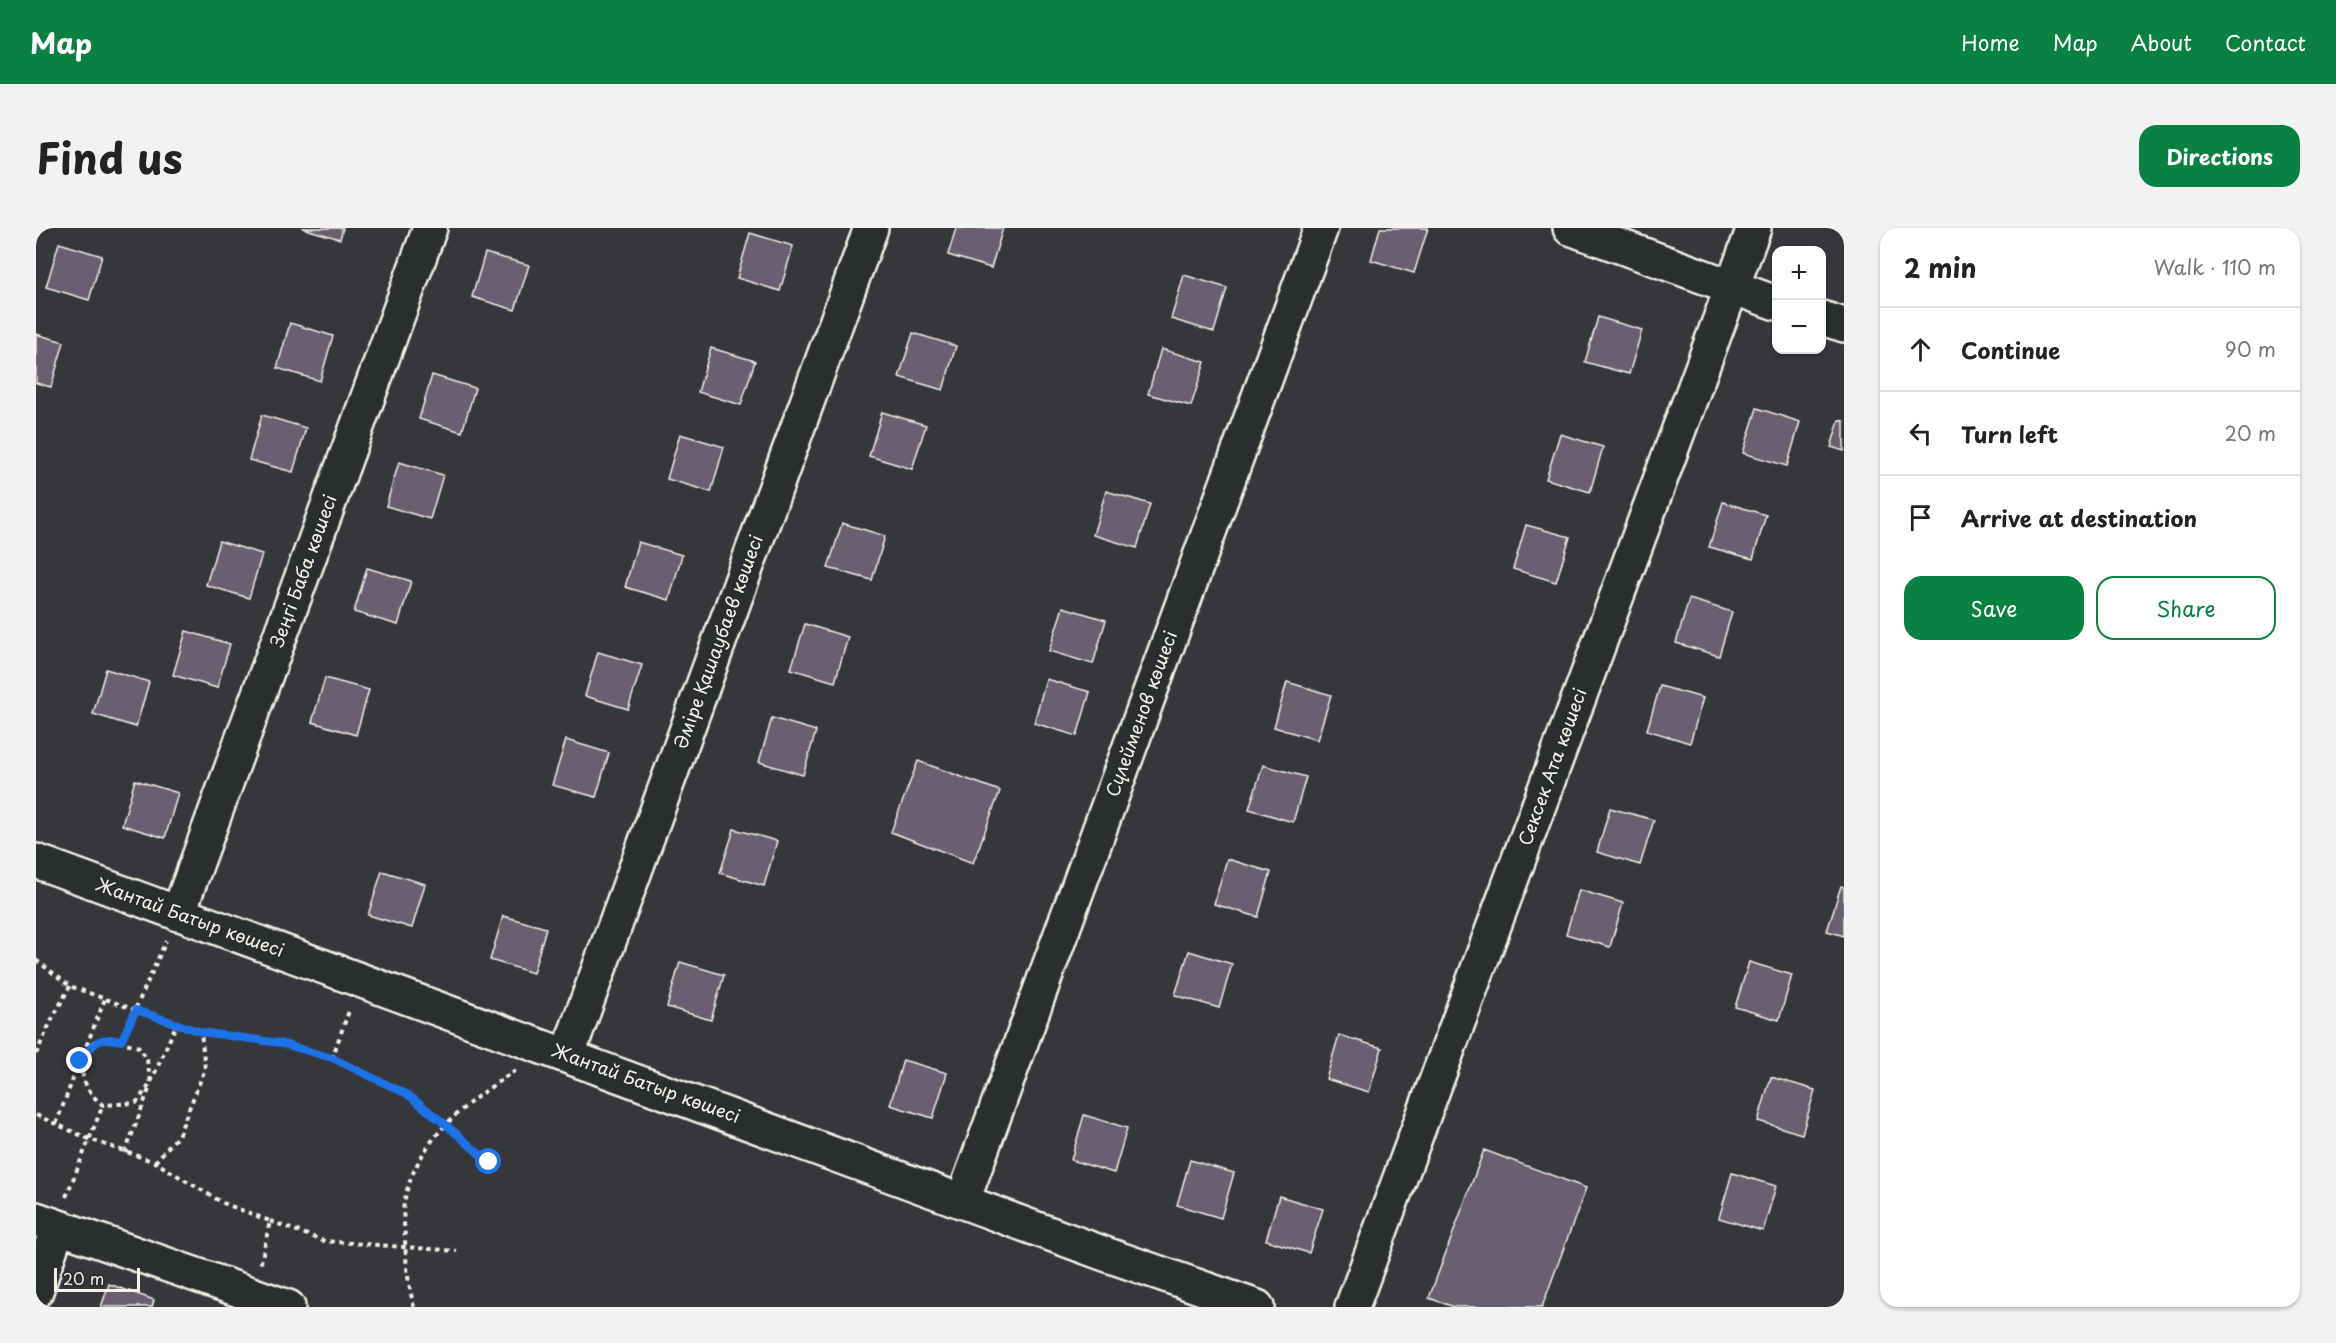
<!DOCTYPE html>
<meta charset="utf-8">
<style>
:root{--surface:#fff;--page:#f2f2f2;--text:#222;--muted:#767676;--line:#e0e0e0;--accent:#0b8043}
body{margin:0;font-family:"Playpen Sans",sans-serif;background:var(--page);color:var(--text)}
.controls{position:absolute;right:18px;top:18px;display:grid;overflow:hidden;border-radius:12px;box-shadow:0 2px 4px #0004}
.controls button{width:54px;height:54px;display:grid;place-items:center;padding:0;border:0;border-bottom:2px solid var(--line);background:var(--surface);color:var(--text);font:30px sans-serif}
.scale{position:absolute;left:18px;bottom:15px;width:86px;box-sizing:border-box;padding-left:6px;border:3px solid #f4f1e8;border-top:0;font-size:16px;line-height:21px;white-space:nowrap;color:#f4f1e8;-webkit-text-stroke:4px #2a2d2e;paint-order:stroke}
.stop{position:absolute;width:18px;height:18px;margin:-14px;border:4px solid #1a73e8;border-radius:50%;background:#fff}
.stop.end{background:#1a73e8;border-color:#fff;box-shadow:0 2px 6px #0008}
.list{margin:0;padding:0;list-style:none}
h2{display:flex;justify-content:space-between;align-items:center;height:78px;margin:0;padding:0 24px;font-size:26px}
h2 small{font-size:20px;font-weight:400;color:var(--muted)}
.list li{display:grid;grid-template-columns:39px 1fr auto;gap:18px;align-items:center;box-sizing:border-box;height:84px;padding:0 24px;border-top:2px solid var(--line)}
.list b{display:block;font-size:22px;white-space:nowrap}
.list em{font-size:20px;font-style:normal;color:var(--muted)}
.actions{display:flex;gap:12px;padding:18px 24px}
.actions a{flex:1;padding:14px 0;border:2px solid var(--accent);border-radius:18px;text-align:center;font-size:21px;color:var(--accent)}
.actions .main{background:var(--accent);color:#fff}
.icon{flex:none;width:33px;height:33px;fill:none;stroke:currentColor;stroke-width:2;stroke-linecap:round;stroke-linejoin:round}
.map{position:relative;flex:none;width:1808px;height:1079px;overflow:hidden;border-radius:18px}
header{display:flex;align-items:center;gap:36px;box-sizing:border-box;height:84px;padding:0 30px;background:var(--accent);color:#fff}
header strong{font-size:28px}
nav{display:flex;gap:33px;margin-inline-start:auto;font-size:21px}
.intro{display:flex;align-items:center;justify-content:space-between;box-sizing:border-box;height:144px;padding:0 36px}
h1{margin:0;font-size:42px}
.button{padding:15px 27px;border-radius:18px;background:var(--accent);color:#fff;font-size:21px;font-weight:700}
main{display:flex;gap:36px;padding:0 36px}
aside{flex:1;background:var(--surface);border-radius:18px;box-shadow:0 2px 4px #0004}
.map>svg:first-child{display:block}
.building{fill:#685e6f;stroke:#f4f1e8;stroke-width:1.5}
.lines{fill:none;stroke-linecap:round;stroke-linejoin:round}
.minor-casing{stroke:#f4f1e8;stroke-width:38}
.path{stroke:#f4f1e8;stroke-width:4;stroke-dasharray:4.5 4.5;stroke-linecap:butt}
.minor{stroke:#2a2d2e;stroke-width:33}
.route{stroke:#1a73e8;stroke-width:8}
.labels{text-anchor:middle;stroke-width:4.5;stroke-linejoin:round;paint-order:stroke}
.street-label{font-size:18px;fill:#f4f1e8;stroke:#2a2d2e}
</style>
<header>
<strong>Map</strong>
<nav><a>Home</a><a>Map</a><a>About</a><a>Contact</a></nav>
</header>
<div class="intro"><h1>Find us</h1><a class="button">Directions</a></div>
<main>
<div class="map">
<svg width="1808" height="1079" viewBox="0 0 1808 1079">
<rect width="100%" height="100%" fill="#36373b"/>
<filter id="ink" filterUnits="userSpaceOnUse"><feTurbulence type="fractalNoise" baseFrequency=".0167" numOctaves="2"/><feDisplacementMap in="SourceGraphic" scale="12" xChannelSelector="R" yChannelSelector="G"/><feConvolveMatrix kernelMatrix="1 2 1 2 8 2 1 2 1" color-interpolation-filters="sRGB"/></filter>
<g filter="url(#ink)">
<path class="building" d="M266,0h41l-3,11z
M920,0h47l-12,40 -43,-13z
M1344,0h48l-14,45 -43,-13z
M714,5l43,13 -13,45 -43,-13z
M23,15l43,13 -13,44 -43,-13z
M449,25l44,12 -14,45 -43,-13z
M1148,47l43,13 -13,44 -43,-13z
M1562,89l44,13 -13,44 -44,-12z
M254,95l43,13 -13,45 -43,-13z
M877,105l43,13 -13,44 -44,-13z
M0,106l28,8 -13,45 -15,-4z
M675,120l44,13 -14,44 -43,-13z
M1125,121l44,13 -14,44 -43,-12z
M396,147l43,13 -13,44 -43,-13z
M1721,180l43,14 -13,44 -44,-13z
M846,184l44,13 -14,44 -43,-13z
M226,187l44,13 -13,44 -44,-12z
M1803,192l5,1v30l-13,-4z
M644,206l44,13 -13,45 -44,-13z
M1524,206l43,13 -13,45 -44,-13z
M363,234l44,13 -13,44 -44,-13z
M1070,263l44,13 -13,44 -44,-13z
M1687,274l43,13 -13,44 -44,-12z
M806,295l43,13 -13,44 -44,-12z
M1490,297l44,12 -14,45 -43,-13z
M183,313l43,13 -13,44 -43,-13z
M602,314l44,13 -13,45 -44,-13z
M331,340l44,13 -13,44 -44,-13z
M1653,371l43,13 -13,44 -43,-13z
M1027,379l43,13 -13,44 -44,-13z
M769,396l43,13 -13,45 -44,-13z
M150,403l44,13 -13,44 -44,-13z
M562,424l44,13 -14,44 -43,-13z
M70,441l43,13 -13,45 -43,-13z
M289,450l44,12 -13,45 -44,-13z
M1010,451l44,13 -13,44 -43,-13z
M1251,454l44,13 -14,45 -43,-13z
M1624,458l43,12 -13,45 -43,-13z
M736,490l44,13 -13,44 -44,-13z
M530,512l43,13 -13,44 -44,-12z
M882,533l82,30 -27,72 -82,-31z
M1227,537l43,12 -13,45 -44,-13z
M99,552l43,13 -13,45 -43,-13z
M1574,580l44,12 -14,45 -43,-13z
M698,601l43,12 -13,45 -44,-13z
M1191,631l44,13 -13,45 -44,-13z
M346,643l43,13 -13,44 -44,-13z
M1805,658l3,1v49l-17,-5z
M1543,662l44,13 -13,44 -44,-13z
M467,688l43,12 -13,45 -43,-13z
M1153,723l43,13 -13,44 -44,-13z
M644,734l44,13 -13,45 -44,-13z
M1713,734l43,13 -13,45 -44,-13z
M1303,807l43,13 -13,44 -43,-13z
M867,832l44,13 -14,45 -43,-13z
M1735,849l44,13 -13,44 -44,-13z
M1048,887l43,13 -13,45 -43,-13z
M1448,922l102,38 -44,119h-88l-25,-9z
M1154,932l44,13 -13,45 -44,-13z
M1696,945l44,13 -13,45 -44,-13z
M1243,968l44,13 -14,44 -43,-13z
M73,1056l45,16 -2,7h-51z"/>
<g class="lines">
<g class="minor-casing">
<path id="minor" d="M1534,0l206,75
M1786,90l22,7
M0,633l1069,393 152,53
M142,686l252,-686
M531,828l304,-828
M927,972l358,-972
M0,991l252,88
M0,1063l22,-64
M1316,1079l402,-1079"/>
</g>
<path class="path" d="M0,732l34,26 106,39 25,7 79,11 52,15 18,-50
M74,810l29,9 8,13 4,23 -15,20 -33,2c-17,-13 -20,-24 -23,-44l14,-19z
M85,813l45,-100
M0,826l15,-33 19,-35
M47,826l22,-55
M296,830l75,36 38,30 44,38
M115,854l25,-57
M0,887l53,24 66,23 68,41 47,18 -10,46
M20,896l23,-61
M89,925l24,-64
M119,934l23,-26 27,-67 -4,-37
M30,969l37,-92
M234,993l54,20 133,10
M378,1079c-6,-23 -8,-44 -9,-68 0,-11 -3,-25 -1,-36 12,-63 61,-100 112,-133"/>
<use href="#minor" class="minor"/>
</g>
</g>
<g class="lines" filter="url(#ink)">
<path class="route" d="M44,833c13,-17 18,-26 41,-20l15,-31 65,22 79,11 52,15 75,36 38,30 44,38"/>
</g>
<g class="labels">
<g class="street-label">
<text transform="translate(268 343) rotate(-70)" y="6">Зеңгі Баба көшесі</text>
<text transform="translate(683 414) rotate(-70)" y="6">Әміре Қашаубаев көшесі</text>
<text transform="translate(1106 486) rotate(-70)" y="6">Сүлейменов көшесі</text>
<text transform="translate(1517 539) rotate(-70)" y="6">Сексек Ата көшесі</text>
<text transform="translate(154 690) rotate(20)" y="6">Жантай Батыр көшесі</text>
<text transform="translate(610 856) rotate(20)" y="6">Жантай Батыр көшесі</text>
</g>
</g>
</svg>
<div class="controls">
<button>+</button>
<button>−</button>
</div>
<div class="scale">20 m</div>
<div class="stop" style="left:453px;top:934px"></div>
<div class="stop end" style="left:44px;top:833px"></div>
</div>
<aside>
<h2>2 min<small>Walk · 110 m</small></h2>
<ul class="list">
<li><svg class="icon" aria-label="ahead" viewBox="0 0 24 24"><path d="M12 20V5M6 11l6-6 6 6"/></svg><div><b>Continue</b></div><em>90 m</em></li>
<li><svg class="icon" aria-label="left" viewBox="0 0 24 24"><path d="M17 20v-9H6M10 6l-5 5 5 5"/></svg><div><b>Turn left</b></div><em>20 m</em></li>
<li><svg class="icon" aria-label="arrive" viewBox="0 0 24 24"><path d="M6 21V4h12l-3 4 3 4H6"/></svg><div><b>Arrive at destination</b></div></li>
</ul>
<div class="actions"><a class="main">Save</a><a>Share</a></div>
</aside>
</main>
